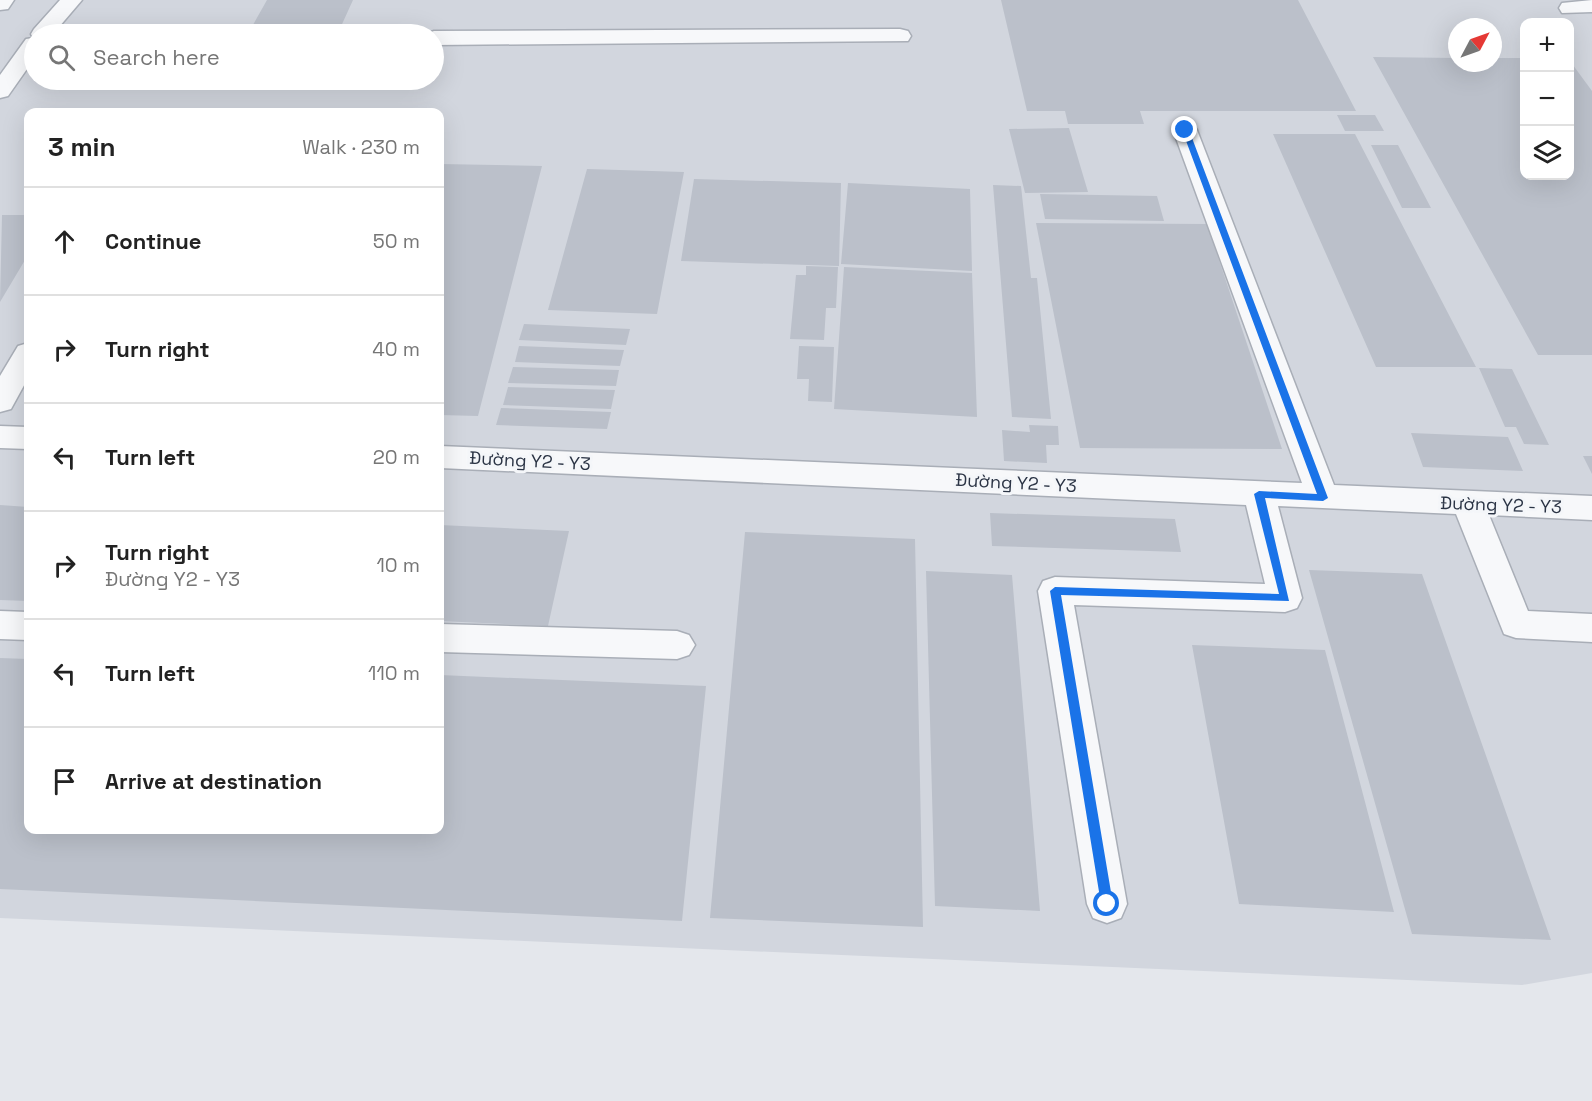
<!DOCTYPE html>
<meta charset="utf-8">
<style>
:root{--surface:#fff;--page:#f2f2f2;--text:#222;--muted:#767676;--line:#e0e0e0}
body{margin:0;font-family:"Space Grotesk",sans-serif;background:var(--page);color:var(--text)}
.controls{position:absolute;right:18px;top:18px;display:grid;overflow:hidden;border-radius:12px;box-shadow:0 6px 24px #0002}
.controls button{width:54px;height:54px;display:grid;place-items:center;padding:0;border:0;border-bottom:2px solid var(--line);background:var(--surface);color:var(--text);font:30px sans-serif}
.compass{position:absolute;left:1448px;top:18px;width:54px;height:54px;border-radius:50%;background:var(--surface);box-shadow:0 6px 24px #0002;rotate:49deg}
.stop{position:absolute;width:18px;height:18px;margin:-14px;border:4px solid #1a73e8;border-radius:50%;background:#fff}
.stop.end{background:#1a73e8;border-color:#fff;box-shadow:0 2px 6px #0008}
.list{margin:0;padding:0;list-style:none}
h2{display:flex;justify-content:space-between;align-items:center;height:78px;margin:0;padding:0 24px;font-size:26px}
h2 small{font-size:20px;font-weight:400;color:var(--muted)}
.list li{display:grid;grid-template-columns:39px 1fr auto;gap:18px;align-items:center;box-sizing:border-box;height:108px;padding:0 24px;border-top:2px solid var(--line)}
.list b{display:block;font-size:22px;white-space:nowrap}
.list p{margin:0;font-size:20px;white-space:nowrap;color:var(--muted)}
.list em{font-size:20px;font-style:normal;color:var(--muted)}
.icon{flex:none;width:33px;height:33px;fill:none;stroke:currentColor;stroke-width:2;stroke-linecap:round;stroke-linejoin:round}
.map{position:relative;flex:none;width:1592px;height:1101px;overflow:hidden}
.search{position:absolute;background:var(--surface);box-shadow:0 6px 24px #0002;left:24px;top:24px;width:420px;height:66px;display:flex;align-items:center;gap:15px;box-sizing:border-box;padding:0 21px;border-radius:33px;color:var(--muted);font-size:22px}
.panel{position:absolute;background:var(--surface);box-shadow:0 6px 24px #0002;left:24px;top:108px;width:420px;height:726px;border-radius:12px}
.map>svg:first-child{display:block}
.built{fill:#d2d6de;fill-rule:evenodd}
.building{fill:#bbc0ca}
.lines{fill:none;stroke-linecap:round;stroke-linejoin:round}
.minor-casing{stroke:#a9aeb7;stroke-width:3}
.minor{fill:#f7f8fa;fill-rule:evenodd}
.route{fill:#1a73e8}
.labels{text-anchor:middle;stroke-width:6;stroke-linejoin:round;paint-order:stroke}
.street-label{font-size:18px;fill:#2b3445;stroke:#f4f6f9}
</style>
<div class="map">
<svg width="1592" height="1101" viewBox="0 0 1592 1101">
<rect width="100%" height="100%" fill="#e4e7ec"/>
<path class="built" d="M0,0h1592v973l-70,12 -1522,-67zM1524,22h46v154h-46zM1457,27h36v36h-36zM34,34h400v46h-400zM28,112h412v718h-412z"/>
<path class="building" d="M267,0h86l-15,33 -89,-1z
M1001,0h297l58,111h-216l4,13h-76l-3,-13h-38z
M1373,57l84,1v5h36v-5h31v118h46v-115l22,30v264h-54z
M1337,115h38l9,16h-39z
M1069,128l19,64 -63,1 -16,-64z
M1273,134h82l121,233h-100z
M1371,145h27l33,63h-29z
M440,164l102,2 -64,250 -38,-1z
M587,169l97,3 -27,142 -109,-4z
M694,179l147,4 -2,83 -158,-5z
M848,183l122,6 2,82 -131,-7z
M993,185l28,1 10,92h6l14,141 -39,-2z
M1040,194l117,2 7,25 -119,-2z
M2,215h26v40l-28,47z
M1036,223l171,1 75,225 -202,-1z
M806,266l32,1 -2,41h-10l-2,32 -34,-1 6,-64h10z
M844,267l128,6 5,144 -143,-8z
M524,324l106,5 -4,16 -107,-5z
M519,346l105,4 -4,16 -105,-4z
M799,346l35,1 -2,55 -24,-1 1,-22h-12z
M513,367l106,3 -3,16 -108,-3z
M1479,368l33,1 37,76 -25,-1 -8,-17h-11z
M508,387l107,3 -4,19 -108,-4z
M501,408l110,4 -4,17 -111,-4z
M1029,425l29,1 1,19h-13l1,18 -43,-2 -2,-31 28,2z
M1411,433l97,4 15,34 -100,-4z
M1583,456h9v18z
M0,505l28,2v94l-28,-1z
M990,513l185,6 6,33 -189,-6z
M440,525l129,6 -21,95 -108,-5z
M745,532l170,7 8,388 -213,-9z
M1309,570l113,4 129,366 -139,-6z
M926,571l86,4 28,336 -105,-5z
M1192,645l133,5 69,262 -155,-8z
M0,658l28,1v171h412v-155l266,11 -24,235 -682,-32z"/>
<g class="lines">
<g class="minor-casing">
<path id="minor" d="M0,0h14l-6,9 -8,1z
M60,0h22l-29,34h-19v25l-26,37 -8,2v-23l26,-36 7,-1 -2,-4 3,-5z
M1592,0v12l-30,1 -3,-5 3,-5z
M900,29l8,2 3,5 -3,5 -474,4v-11h-9l9,-3z
M1185,123l8,2 4,5 137,355 258,11v24l-103,-5 39,96 64,3v28l-76,-4 -12,-4 -48,-120 -178,-8 24,92 -5,10 -12,4 -211,-7 53,299 -6,14 -14,5 -14,-5 -6,-14 -49,-313 5,-10 12,-4 210,7 -19,-79 -806,-37v-22l862,37 -129,-353 4,-5z
M28,343v35l-17,31 -11,3v-36l18,-30z
M0,426l28,1v22l-28,-1z
M0,611l28,1v28l-28,-1z
M440,624l237,7 12,4 6,10 -6,10 -12,4 -237,-7z"/>
</g>
<use href="#minor" class="minor"/>
</g>
<path class="route" d="M1185,127l4,3 139,368 -5,3 -58,-3 24,103 -228,-6 52,309 -6,6 -6,-6 -51,-313 5,-4 224,7 -25,-100 5,-3 58,3 -135,-364z"/>
<g class="labels">
<g class="street-label">
<text transform="translate(530 461) rotate(3)" y="6">Đường Y2 - Y3</text>
<text transform="translate(1016 483) rotate(3)" y="6">Đường Y2 - Y3</text>
<text transform="translate(1501 505) rotate(2)" y="6">Đường Y2 - Y3</text>
</g>
</g>
</svg>
<div class="controls">
<button>+</button>
<button>−</button>
<button><svg class="icon" aria-label="layers" viewBox="0 0 24 24"><path d="M12 4l9 5-9 5-9-5zM3 14l9 5 9-5"/></svg></button>
</div>
<svg class="compass" viewBox="-18 -18 36 36"><path d="M0-13l5 13h-10z" fill="#e53935"/><path d="M0 13l5-13h-10z" fill="#767676"/></svg>
<div class="stop" style="left:1107px;top:904px"></div>
<div class="stop end" style="left:1185px;top:130px"></div>
<div class="search"><svg class="icon" aria-label="search" viewBox="0 0 24 24"><circle cx="10" cy="10" r="6"/><path d="M15 15l6 6"/></svg>Search here</div>
<section class="panel">
<h2>3 min<small>Walk · 230 m</small></h2>
<ul class="list">
<li><svg class="icon" aria-label="ahead" viewBox="0 0 24 24"><path d="M12 20V5M6 11l6-6 6 6"/></svg><div><b>Continue</b></div><em>50 m</em></li>
<li><svg class="icon" aria-label="right" viewBox="0 0 24 24"><path d="M7 20v-9h11M14 6l5 5-5 5"/></svg><div><b>Turn right</b></div><em>40 m</em></li>
<li><svg class="icon" aria-label="left" viewBox="0 0 24 24"><path d="M17 20v-9H6M10 6l-5 5 5 5"/></svg><div><b>Turn left</b></div><em>20 m</em></li>
<li><svg class="icon" aria-label="right" viewBox="0 0 24 24"><path d="M7 20v-9h11M14 6l5 5-5 5"/></svg><div><b>Turn right</b><p>Đường Y2 - Y3</p></div><em>10 m</em></li>
<li><svg class="icon" aria-label="left" viewBox="0 0 24 24"><path d="M17 20v-9H6M10 6l-5 5 5 5"/></svg><div><b>Turn left</b></div><em>110 m</em></li>
<li><svg class="icon" aria-label="arrive" viewBox="0 0 24 24"><path d="M6 21V4h12l-3 4 3 4H6"/></svg><div><b>Arrive at destination</b></div></li>
</ul>
</section>
</div>
